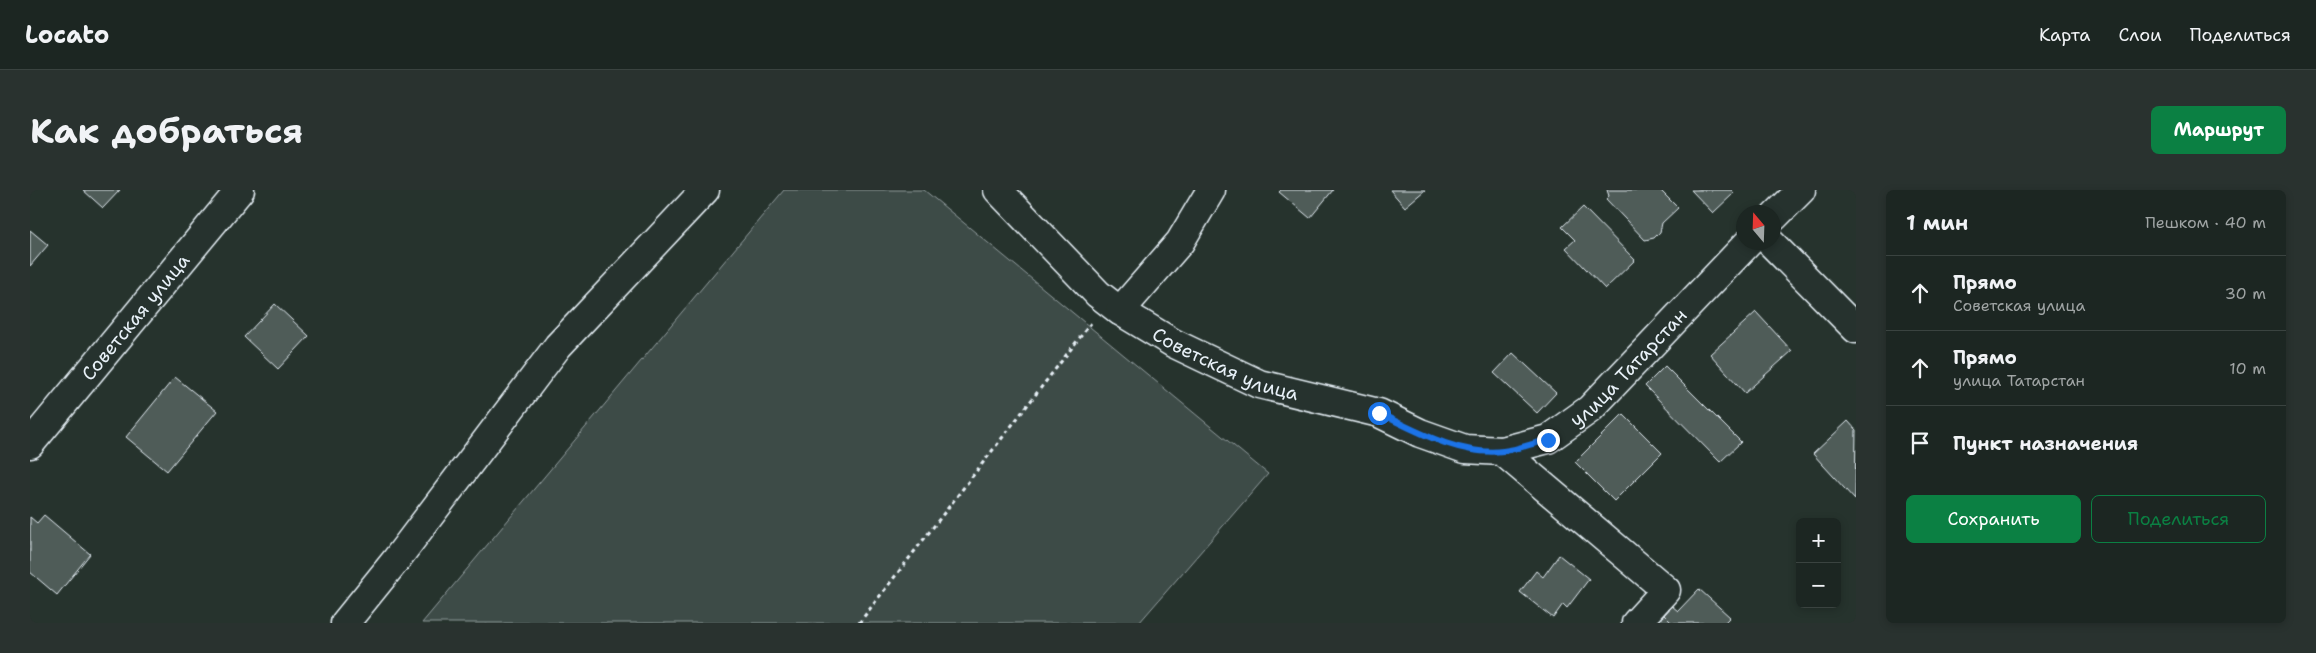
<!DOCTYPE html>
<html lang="ru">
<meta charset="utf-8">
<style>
:root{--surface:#1c2622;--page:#29322f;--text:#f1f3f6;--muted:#a0a5a5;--line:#3a4340;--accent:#0b8043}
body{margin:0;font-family:"Shantell Sans",sans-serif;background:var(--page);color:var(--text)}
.controls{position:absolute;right:15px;bottom:15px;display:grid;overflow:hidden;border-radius:8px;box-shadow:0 2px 8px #0003}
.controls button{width:45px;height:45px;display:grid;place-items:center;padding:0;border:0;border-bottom:1px solid var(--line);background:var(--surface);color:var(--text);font:25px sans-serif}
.compass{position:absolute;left:1706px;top:15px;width:45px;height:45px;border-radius:50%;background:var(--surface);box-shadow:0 2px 8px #0003;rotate:341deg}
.stop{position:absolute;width:15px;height:15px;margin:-11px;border:4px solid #1a73e8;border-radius:50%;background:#fff}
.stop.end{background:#1a73e8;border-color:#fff;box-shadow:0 1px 5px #0008}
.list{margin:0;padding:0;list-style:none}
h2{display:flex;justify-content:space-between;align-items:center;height:65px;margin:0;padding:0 20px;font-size:21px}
h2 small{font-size:16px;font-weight:400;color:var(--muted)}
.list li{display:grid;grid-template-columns:32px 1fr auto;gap:15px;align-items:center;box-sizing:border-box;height:75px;padding:0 20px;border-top:1px solid var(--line)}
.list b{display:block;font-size:19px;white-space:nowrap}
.list p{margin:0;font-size:16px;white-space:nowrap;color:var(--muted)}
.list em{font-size:16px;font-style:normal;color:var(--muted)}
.actions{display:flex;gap:10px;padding:15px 20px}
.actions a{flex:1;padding:11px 0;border:1px solid var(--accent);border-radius:8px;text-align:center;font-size:18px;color:var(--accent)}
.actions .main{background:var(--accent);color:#fff}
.icon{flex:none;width:28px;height:28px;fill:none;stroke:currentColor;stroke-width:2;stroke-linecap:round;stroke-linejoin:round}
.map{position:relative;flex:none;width:1826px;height:433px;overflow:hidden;border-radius:8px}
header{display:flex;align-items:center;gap:30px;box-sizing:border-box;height:70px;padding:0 25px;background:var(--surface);border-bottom:1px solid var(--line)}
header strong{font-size:24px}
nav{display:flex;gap:28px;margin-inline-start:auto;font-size:18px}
.intro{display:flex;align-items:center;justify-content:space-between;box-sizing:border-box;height:120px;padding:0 30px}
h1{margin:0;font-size:35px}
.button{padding:12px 22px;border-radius:8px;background:var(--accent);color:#fff;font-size:18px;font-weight:700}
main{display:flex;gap:30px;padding:0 30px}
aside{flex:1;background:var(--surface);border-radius:8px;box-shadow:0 2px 8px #0003}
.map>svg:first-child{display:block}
.green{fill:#3e4b47;stroke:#939ea0}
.building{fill:#505c59;stroke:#e8f1f8}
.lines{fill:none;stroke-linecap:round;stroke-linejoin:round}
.minor-casing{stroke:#e8f1f8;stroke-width:31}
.path{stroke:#e8f1f8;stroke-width:3;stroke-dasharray:4 4;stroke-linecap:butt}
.minor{stroke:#26332d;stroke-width:28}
.route{stroke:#1a73e8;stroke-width:6}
.labels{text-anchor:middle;stroke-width:4;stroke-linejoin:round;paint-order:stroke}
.street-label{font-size:19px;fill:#e8f1f8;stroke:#26332d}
</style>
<header>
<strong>Locato</strong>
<nav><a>Карта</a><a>Слои</a><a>Поделиться</a></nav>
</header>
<div class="intro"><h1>Как добраться</h1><a class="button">Маршрут</a></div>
<main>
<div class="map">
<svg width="1826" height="433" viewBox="0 0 1826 433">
<rect width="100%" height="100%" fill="#26332d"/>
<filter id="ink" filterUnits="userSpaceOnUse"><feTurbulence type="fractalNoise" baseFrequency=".02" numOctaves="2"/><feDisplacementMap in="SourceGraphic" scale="10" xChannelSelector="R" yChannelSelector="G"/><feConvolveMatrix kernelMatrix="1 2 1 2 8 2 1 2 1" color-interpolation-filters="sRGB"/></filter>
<g filter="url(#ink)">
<path class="green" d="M754,0h140l344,284 -129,149h-717z"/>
<path class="building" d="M53,0h37l-17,18z
M1251,0h52l-23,28 -31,-26z
M1360,0h35l-20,17z
M1577,0h53l18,18 -16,15 -2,9 -6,6 -9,2 -39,-41 3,-3z
M1661,0h40l3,3 -21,20z
M1553,17l52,53 -30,29 -39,-41 9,-8 -13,-13z
M0,40l18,15 -18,21z
M245,114l34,32 -31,33 -34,-32z
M1726,122l36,39 -47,42 -35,-39z
M1483,163l43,40 -19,20 -43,-40z
M1635,176l76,76 -21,20 -75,-76z
M145,187l42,34 -50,60 -41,-34z
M1593,224l39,39 -48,48 -39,-39z
M1818,231l8,9 -1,70 -42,-46z
M14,325l46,39 -33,41 -27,-23v-55l7,6z
M1529,365l30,24 -22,29 -4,-4 -10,14 -33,-26 16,-21 7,6z
M1669,399l31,28 -6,6h-52l-8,-8 8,-9 6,5z
M1634,425l8,8h-15z"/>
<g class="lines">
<g class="minor-casing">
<g id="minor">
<path id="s1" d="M968,0l100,104 22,17 53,32 86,41 120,29 41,20 45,16 37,2"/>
<path d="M1744,27l27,-27"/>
<path d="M1740,52l86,87"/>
<path d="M1090,121l60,-69 31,-52"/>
<path id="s2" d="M0,254l210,-254"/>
<path d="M315,433l51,-63 162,-214 147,-156"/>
<path id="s3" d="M1606,433l30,-33 -164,-139 46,-12 42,-30 159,-167"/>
</g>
</g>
<path class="path" d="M829,433l232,-300"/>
<use href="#minor" class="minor"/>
</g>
</g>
<g class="lines" filter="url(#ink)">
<path class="route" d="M1349,223c37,18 81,43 124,38 14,-1 30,-8 45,-11"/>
</g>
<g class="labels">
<g class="street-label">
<text dy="7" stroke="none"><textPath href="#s2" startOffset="165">Советская улица</textPath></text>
<text dy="7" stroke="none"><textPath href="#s1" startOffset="291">Советская улица</textPath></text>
<text dy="7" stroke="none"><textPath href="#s3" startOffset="415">улица Татарстан</textPath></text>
</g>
</g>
</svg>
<div class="controls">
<button>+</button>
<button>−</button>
</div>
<svg class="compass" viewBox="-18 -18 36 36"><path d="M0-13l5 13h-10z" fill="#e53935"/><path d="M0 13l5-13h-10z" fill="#a0a5a5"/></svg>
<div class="stop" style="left:1349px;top:223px"></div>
<div class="stop end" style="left:1518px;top:250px"></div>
</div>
<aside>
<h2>1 мин<small>Пешком · 40 m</small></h2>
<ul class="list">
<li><svg class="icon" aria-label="ahead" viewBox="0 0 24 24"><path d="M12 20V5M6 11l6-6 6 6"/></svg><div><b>Прямо</b><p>Советская улица</p></div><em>30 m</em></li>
<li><svg class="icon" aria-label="ahead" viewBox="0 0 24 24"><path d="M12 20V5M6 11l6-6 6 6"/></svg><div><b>Прямо</b><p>улица Татарстан</p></div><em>10 m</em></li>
<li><svg class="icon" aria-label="arrive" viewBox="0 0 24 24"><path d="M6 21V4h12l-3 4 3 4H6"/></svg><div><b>Пункт назначения</b></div></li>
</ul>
<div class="actions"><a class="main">Сохранить</a><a>Поделиться</a></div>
</aside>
</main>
